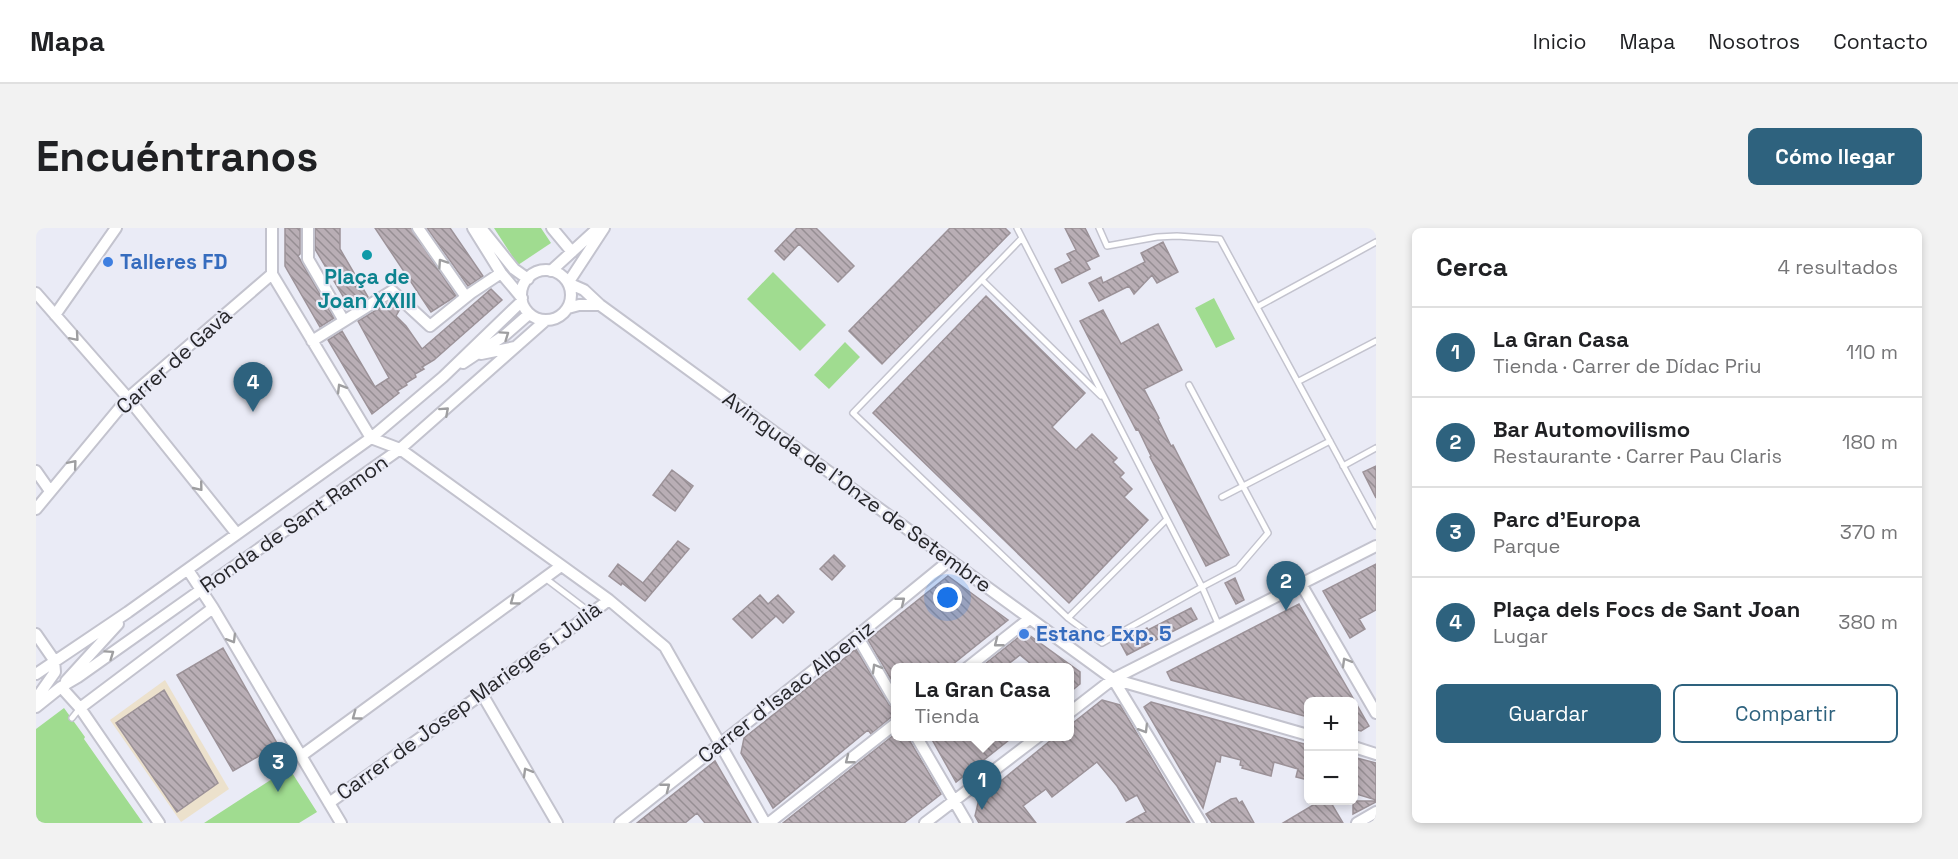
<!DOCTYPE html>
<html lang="es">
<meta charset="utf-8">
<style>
:root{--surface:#fff;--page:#f2f2f2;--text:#202124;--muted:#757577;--line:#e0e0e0;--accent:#2e627e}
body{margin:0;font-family:"Space Grotesk",sans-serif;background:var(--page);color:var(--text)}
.controls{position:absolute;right:18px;bottom:18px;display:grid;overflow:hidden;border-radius:9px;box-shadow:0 3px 9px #0003}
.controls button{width:54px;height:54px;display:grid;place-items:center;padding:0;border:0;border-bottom:2px solid var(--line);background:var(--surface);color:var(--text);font:30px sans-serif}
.you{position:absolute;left:912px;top:370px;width:21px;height:21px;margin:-15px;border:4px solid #fff;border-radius:50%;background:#1a73e8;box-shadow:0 0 0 9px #1a73e833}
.badge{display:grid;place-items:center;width:39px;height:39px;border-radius:50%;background:var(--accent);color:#fff;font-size:20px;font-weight:700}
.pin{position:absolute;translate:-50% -50px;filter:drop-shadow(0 2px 3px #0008)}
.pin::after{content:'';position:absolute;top:32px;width:21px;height:18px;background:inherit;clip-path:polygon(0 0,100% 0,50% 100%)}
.popup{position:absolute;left:855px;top:435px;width:183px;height:78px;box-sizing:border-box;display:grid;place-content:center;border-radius:9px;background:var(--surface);filter:drop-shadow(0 2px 4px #0005);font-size:20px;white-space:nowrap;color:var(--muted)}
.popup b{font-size:22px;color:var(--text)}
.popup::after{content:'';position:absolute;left:50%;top:100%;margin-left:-12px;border:12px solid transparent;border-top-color:var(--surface)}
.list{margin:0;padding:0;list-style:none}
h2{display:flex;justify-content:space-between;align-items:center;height:78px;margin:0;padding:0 24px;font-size:26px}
h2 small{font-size:20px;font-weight:400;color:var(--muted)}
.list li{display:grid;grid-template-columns:39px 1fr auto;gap:18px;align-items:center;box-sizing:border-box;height:90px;padding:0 24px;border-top:2px solid var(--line)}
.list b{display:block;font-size:22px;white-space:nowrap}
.list p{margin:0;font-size:20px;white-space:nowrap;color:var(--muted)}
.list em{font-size:20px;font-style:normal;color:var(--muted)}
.actions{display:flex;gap:12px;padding:18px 24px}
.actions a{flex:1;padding:14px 0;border:2px solid var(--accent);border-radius:9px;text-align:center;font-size:21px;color:var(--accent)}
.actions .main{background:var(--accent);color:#fff}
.map{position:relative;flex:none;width:1340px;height:595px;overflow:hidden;border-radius:9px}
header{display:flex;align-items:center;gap:36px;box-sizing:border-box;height:84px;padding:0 30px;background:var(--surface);border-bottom:2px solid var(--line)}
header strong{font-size:28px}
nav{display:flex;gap:33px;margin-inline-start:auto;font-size:21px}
.intro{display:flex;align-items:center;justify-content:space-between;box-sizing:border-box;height:144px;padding:0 36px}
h1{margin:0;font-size:42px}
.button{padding:15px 27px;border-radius:9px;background:var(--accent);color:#fff;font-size:21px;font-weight:700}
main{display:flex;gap:36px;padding:0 36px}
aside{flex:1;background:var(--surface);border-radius:9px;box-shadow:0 3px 9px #0003}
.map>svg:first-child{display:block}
.medical{fill:#ece1cc}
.green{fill:#a0dc90}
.building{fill:url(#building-back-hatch);stroke:#9c9298;stroke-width:1.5}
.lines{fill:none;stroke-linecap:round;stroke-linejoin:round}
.lane-casing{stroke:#c3c3ce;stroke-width:8}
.street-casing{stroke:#c3c3ce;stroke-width:14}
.lane{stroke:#fff;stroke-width:5}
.street{stroke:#fff;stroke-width:10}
.oneway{stroke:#9e9ea0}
.culture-dot{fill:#0f9aa8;stroke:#eaebf6;stroke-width:2}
.shop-dot{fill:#3f7fe0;stroke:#eaebf6;stroke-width:2}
.labels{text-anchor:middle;stroke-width:4.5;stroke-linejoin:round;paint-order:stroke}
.shop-label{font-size:21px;font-weight:bold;fill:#366cbe;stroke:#eaebf6;text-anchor:start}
.culture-label{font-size:21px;font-weight:bold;fill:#0d838f;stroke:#eaebf6}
.street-label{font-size:21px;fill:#27272b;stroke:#eaebf6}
</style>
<header>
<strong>Mapa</strong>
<nav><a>Inicio</a><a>Mapa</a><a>Nosotros</a><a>Contacto</a></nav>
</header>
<div class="intro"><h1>Encuéntranos</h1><a class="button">Cómo llegar</a></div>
<main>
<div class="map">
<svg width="1340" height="595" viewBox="0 0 1340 595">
<defs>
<pattern id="building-back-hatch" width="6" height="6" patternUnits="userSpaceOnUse" patternTransform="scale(1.5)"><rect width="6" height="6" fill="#b9aeb5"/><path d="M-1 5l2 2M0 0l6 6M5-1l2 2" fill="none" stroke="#968e93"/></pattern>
</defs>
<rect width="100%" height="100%" fill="#eaebf6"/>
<path class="medical" d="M129,452l64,109 -48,33 -71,-102z"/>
<path class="green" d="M458,0h47l10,15 -33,22z
M737,44l53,53 -26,26 -53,-52z
M1178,70l21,41 -19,9 -21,-40z
M809,114l15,15 -31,32 -15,-14z
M28,480l21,29 -1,2 59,84h-107v-94z
M253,540l28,44 -18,11h-95z"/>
<path class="building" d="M249,0h15v26l-2,2 36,62 -14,9 -35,-61z
M279,0h25v21l28,48 -18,11 -35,-59z
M339,0h36l45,68 -25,16z
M391,0h23l33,48 -15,10z
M761,0h19l38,38 -16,16 -39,-38 -15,16 -9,-9z
M914,0h55l5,5 -128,131 -33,-33z
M1029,0h20l14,28 -13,6 4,7 -28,14 -7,-14 16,-8 -4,-7 9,-4z
M1127,14l15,30 -21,11 -5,-8 -18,19 -5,-8 -30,15 -10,-18 12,-6 2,6 42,-21 -4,-9z
M455,61l11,11 -68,60 -12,7 2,2 -9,5 1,3 -10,6 1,2 -10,6 2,2 -27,21 -44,-74 14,-9 33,56 14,-9 -31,-57 33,-20 9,8 -4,7 10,10 16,23z
M950,68l99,97 -33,34 24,23 16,-16 25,24 -4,4 11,11 -4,4 12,12 -8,8 24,23 -79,83 -196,-190z
M1067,82l18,34 37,-20 24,46 -38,19 15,29 -1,1 13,27 2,-1 56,110 -23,11 -56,-109 1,-1 -13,-27 -2,1 -56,-109z
M1340,238v32l-13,-26z
M636,242l21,16 -18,25 -22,-16z
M642,313l11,8 -44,52 -23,-18 -1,2 -12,-9 9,-12 25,19z
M798,327l11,11 -13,14 -12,-11z
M1340,336v46l-17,9 6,10 -15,9 -27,-47z
M912,348l60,44 -60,48h-53v18l-27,-46z
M1199,350l9,22 -8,4 -11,-21z
M724,367l8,9 10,-9 16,17 -11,11 -7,-7 -24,22 -19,-19z
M1263,376l70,122 -8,5 -8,-2v-27h-45v15l-137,-37 -4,-8z
M1155,380l6,11 -70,36 -7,-13 27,-14 1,2z
M989,404l55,40v12l-11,9v-25h-33l-16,-13 -17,13h-23z
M187,420l55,97 -45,26 -56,-96z
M820,421l33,56 6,3v9l-5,1 -19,16 -3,-4 -95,78 -32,-55 3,-15z
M128,462l54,93 -41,29 -61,-89z
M1066,472l18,5 70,118h-64l20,-11 -9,-17 -11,6 -9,-15 -20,-24 -45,35 -6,-8 -23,17 13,17h-57l-4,-7 4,-17 77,-63h13v-10z
M1115,474l157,43v35l-12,-3 2,-8 -24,-7 -3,14 -29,-8 1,-2 -3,-1 1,-5 -20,-5 -1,7 -4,-1 -13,47 -59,-101z
M859,506v2h12l34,58 -19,15 -18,14h-121z
M894,508h84l-58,46z
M1317,529l23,6v37l-23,-7z
M679,533l36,62h-46l-8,-10 -12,10h-48z
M1200,570l3,5 3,-2 12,22h-42l-6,-9 25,-15z
M1277,573h17l13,22h-60l32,-19z
M1317,573h23v1l-23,12z"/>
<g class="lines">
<g class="lane-casing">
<path id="lane" d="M981,0l185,359 -100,56 -34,-25 99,-99
M1063,0l8,18 50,-9 20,-1 43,3 156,287
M986,10l-169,175 215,205
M946,52l119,116
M1221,79l119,-65
M1263,153l77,-40
M1153,157l79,148 -30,35 -36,19 17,39
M1307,238l33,-18
M1186,269l108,-56
M509,350l46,35
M36,490l8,-10"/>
</g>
<g class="street-casing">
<path id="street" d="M236,0v46l99,164
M272,0v31l36,62
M382,0l48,69
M437,0l28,45 21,25
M445,0l33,41 14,10
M516,0l20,24
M485 67a25 25 0 1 1 50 0a25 25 0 1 1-50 0Z
M515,43l47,-43
M532,55l16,7 16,15 513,374 195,56
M532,55l36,-55
M0,65l92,105 109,136
M532,80l11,-3h21
M19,87l61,-87
M276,113l80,-50 38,35 41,-33 30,-20
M445,126l34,-7
M427,135l42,-28 24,-21
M335,210l29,11 209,151 56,47 100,176
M0,243l14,20
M0,281l92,-111 144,-124
M152,342l25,38 128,215
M1265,356l75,129
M0,406l18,26 1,12 -19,27
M821,408l38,65
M931,440l62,-49
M0,446l92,-62 243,-174 72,-61 79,-76
M1077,451l88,144
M30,453l52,-57
M25,459l19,21 79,115
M446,466l75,129
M0,479l25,-20 17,-10 322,-228 146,-129
M44,480l133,-100
M1033,485l44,-34 263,-133
M880,508l51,87
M1318,519l22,7
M265,528l260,-190
M293,575l153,-109 127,-94
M584,595l237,-187 93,-76
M733,595l126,-99
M889,595l114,-87
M1321,595l19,-11"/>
</g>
<use href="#lane" class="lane"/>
<use href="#street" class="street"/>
</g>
<defs><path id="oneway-chevron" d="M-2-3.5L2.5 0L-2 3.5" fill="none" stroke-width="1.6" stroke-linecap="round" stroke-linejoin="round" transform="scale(1.5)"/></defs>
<g class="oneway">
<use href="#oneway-chevron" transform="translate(406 35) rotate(-124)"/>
<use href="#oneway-chevron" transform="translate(469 107) rotate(-35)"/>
<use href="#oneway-chevron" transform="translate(39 109) rotate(49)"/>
<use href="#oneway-chevron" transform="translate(305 160) rotate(-121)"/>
<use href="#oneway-chevron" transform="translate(409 183) rotate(-42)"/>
<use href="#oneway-chevron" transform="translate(37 236) rotate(-50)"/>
<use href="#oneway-chevron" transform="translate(163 259) rotate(51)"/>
<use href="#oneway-chevron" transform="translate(478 373) rotate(144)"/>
<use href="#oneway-chevron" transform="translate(865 373) rotate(-39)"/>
<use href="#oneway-chevron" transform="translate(196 411) rotate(59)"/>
<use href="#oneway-chevron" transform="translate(962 415) rotate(142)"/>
<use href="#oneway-chevron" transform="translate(74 426) rotate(-35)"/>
<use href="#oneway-chevron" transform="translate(1310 434) rotate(-120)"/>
<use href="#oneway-chevron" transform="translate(840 440) rotate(-120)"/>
<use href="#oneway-chevron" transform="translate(320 488) rotate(144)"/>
<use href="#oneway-chevron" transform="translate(1108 501) rotate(59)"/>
<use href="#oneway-chevron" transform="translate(813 532) rotate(142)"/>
<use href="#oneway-chevron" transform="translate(491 544) rotate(-120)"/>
<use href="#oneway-chevron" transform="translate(630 559) rotate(-38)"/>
</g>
<circle class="culture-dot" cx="331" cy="27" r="6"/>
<g class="shop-dot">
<circle cx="72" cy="34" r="6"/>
<circle cx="988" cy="406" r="6"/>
</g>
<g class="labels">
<g class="shop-label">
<text x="84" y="41">Talleres FD</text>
<text x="1000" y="413">Estanc Exp. 5</text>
</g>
<g class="culture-label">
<text x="331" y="56">Plaça de<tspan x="331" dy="24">Joan XXIII</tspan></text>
</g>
<g class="street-label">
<text transform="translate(138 133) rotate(-42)" y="7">Carrer de Gavà</text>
<text transform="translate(821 264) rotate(36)" y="7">Avinguda de l'Onze de Setembre</text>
<text transform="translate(258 296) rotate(-35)" y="7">Ronda de Sant Ramon</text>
<text transform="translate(750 464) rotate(-38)" y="7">Carrer d'Isaac Albeniz</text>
<text transform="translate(433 473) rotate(-36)" y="7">Carrer de Josep Marieges i Julià</text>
</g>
</g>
</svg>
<div class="controls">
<button>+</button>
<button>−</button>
</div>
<div class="you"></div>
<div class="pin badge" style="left:946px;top:582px">1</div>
<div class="popup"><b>La Gran Casa</b>Tienda</div>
<div class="pin badge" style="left:1250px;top:383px">2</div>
<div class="pin badge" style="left:242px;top:564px">3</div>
<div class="pin badge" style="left:217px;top:184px">4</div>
</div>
<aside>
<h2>Cerca<small>4 resultados</small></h2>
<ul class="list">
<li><span class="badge">1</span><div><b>La Gran Casa</b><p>Tienda · Carrer de Dídac Priu</p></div><em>110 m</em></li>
<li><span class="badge">2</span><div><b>Bar Automovilismo</b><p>Restaurante · Carrer Pau Claris</p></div><em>180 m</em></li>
<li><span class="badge">3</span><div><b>Parc d'Europa</b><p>Parque</p></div><em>370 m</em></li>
<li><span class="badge">4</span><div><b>Plaça dels Focs de Sant Joan</b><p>Lugar</p></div><em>380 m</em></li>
</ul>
<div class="actions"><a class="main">Guardar</a><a>Compartir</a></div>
</aside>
</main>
